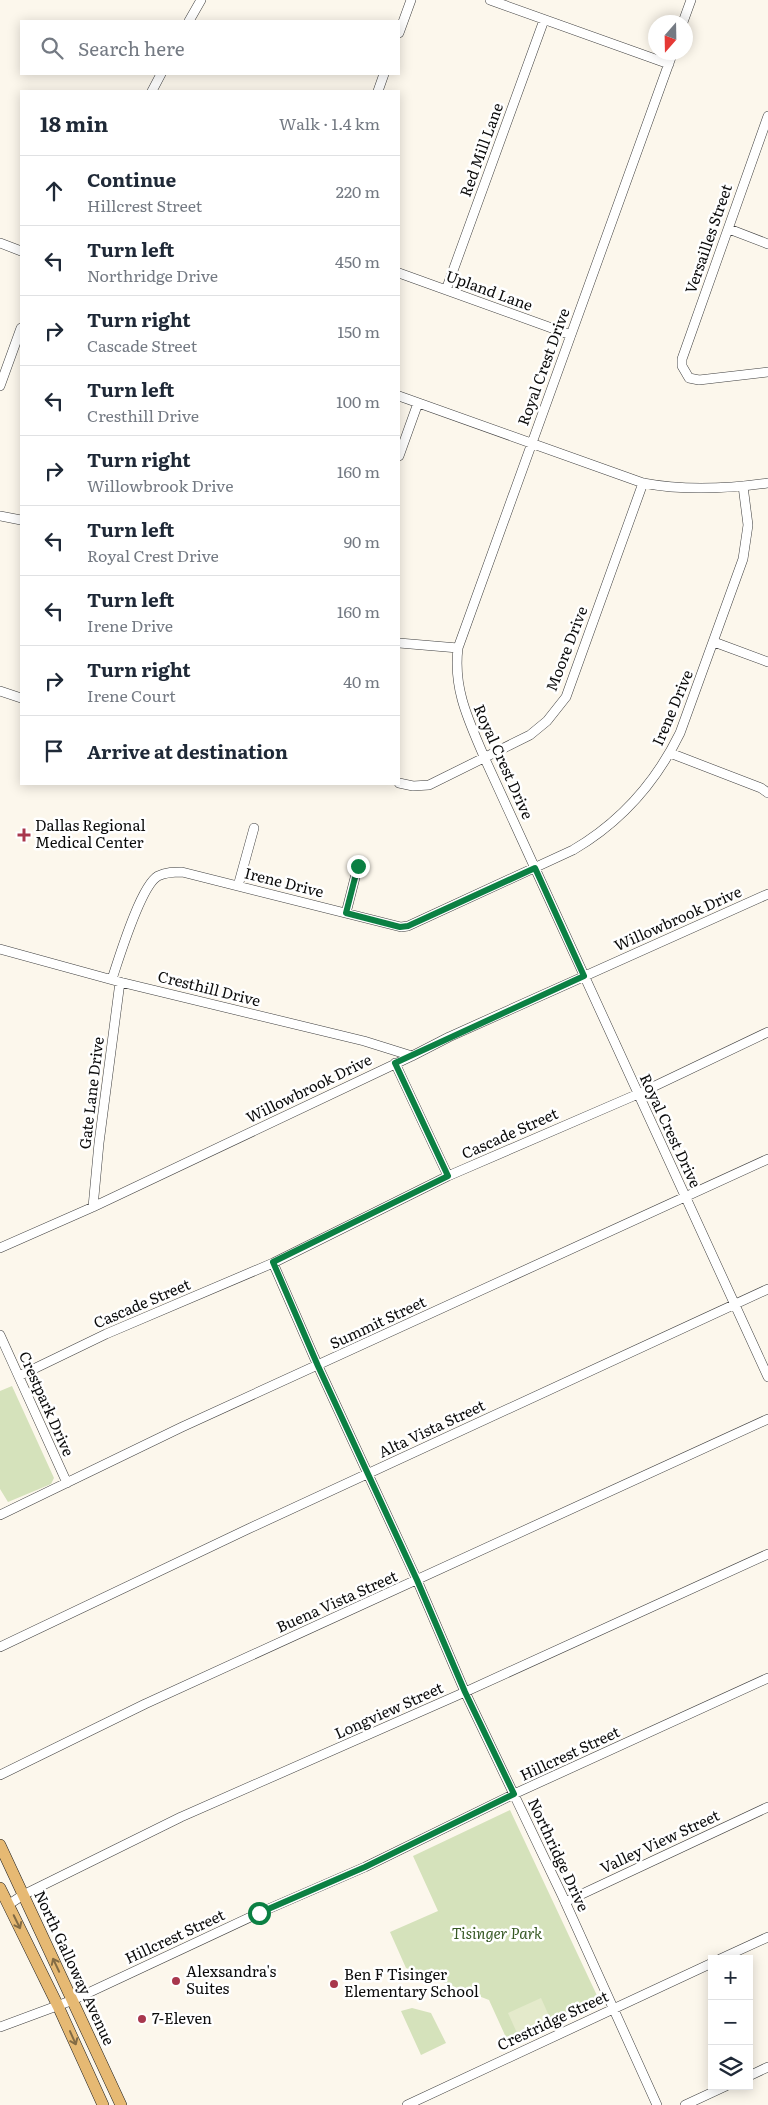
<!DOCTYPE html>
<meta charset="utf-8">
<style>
:root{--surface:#fff;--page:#f6f6f7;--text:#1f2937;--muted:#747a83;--line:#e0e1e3}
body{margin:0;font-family:Literata,serif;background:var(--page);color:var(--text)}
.controls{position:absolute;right:15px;bottom:15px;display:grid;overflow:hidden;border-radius:0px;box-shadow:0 2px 12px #0003}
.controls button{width:45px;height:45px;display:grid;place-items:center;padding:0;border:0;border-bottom:1px solid var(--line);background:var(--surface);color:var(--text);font:25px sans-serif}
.compass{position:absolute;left:648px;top:15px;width:45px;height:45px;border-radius:50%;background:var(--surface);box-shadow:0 2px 12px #0003;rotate:200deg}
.stop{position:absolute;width:15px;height:15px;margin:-11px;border:4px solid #0b8043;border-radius:50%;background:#fff}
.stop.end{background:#0b8043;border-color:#fff;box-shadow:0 1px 5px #0008}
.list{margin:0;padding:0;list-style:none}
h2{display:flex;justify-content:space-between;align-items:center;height:65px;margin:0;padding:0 20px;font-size:21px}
h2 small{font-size:16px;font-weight:400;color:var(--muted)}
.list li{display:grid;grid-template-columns:32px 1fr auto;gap:15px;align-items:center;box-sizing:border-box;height:70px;padding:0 20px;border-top:1px solid var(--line)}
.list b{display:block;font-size:19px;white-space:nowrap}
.list p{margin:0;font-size:16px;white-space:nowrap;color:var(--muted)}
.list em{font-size:16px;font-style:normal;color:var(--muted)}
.icon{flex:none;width:28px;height:28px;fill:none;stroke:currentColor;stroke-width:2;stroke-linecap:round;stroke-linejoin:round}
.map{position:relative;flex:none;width:768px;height:2105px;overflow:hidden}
.search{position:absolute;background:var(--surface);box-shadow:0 2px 12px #0003;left:20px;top:20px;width:380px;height:55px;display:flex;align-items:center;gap:12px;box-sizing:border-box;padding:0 18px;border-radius:0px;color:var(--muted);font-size:19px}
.panel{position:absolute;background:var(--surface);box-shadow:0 2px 12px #0003;left:20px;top:90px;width:380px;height:695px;border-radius:0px}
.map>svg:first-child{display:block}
.green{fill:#d5e2bb}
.pitch{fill:#e4eacb}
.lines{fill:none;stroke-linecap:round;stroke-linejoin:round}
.minor-casing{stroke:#3e3e3e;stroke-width:10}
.major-casing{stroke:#1c1c1c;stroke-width:12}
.minor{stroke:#fff;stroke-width:9}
.major{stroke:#e6b973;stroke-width:11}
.oneway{stroke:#836b44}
.route{stroke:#0b8043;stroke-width:6}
.poi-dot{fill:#a8374d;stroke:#fff;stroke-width:2}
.labels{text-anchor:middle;stroke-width:5;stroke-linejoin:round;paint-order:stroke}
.street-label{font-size:15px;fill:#0b0b0b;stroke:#fff}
.poi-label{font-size:15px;fill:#0b0b0b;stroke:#fff;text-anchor:start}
.park-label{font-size:15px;font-style:italic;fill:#375925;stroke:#fff}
</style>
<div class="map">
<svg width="768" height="2105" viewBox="0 0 768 2105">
<rect width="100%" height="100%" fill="#fcf7ec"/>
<path class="green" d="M12,1386l42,92 -3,6 -43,18 -8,-13v-98z
M510,1810l90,192 -91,42 -20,-44 -83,-32 -16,-36 48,-21 -25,-55z
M412,2008l19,5 15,30 -25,12 -20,-44z"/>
<path class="pitch" d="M541,1998l9,20 -33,15 -9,-20z"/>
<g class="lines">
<g class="minor-casing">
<path id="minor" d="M490,0l179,64
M189,21l12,-21
M683,22l8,-22
M399,33l12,-33
M673,52l-215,596c-5,42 11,73 27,111l283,618
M152,91l9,-17
M378,91l6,-17
M768,116l-86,243v7l7,12 10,2 69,-8
M729,229l39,15
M0,243l21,8
M399,273l172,62
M446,290l98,-270
M0,386l21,-58
M399,396l244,87c42,8 83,6 125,0
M399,456l19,-53
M0,516l21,4
M714,642l54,20
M399,643l59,5
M0,691l21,7
M670,753l91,35 7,5
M399,783l14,3 16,-1 101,-50 17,-14 19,-24 77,-214
M238,886l16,-58
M346,913l12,-47
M0,949l120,33 244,59 48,15
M112,979c7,-21 29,-94 46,-103 8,-4 16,-4 24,-4l219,55 7,-1 165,-76c48,-28 83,-68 107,-117l63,-174 5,-34 -5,-39
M395,1063l53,113
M93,1207l6,-64 21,-161
M0,1248l93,-41 319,-151 37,-19 319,-143
M273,1263l45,103 99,214 48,112 97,203 95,210
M0,1335l67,148
M19,1376l87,-42 167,-71 175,-87 190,-82 130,-62
M0,1515l182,-88 586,-268
M0,1647l248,-118 520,-240
M0,1775l145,-71 623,-285
M565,1902l203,-95
M8,1905l15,-10 158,-78 284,-125 303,-138
M720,1959l48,-22
M0,2027l73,-27 186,-87 106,-46 149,-73 254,-116
M749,2076l19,-9
M407,2105l305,-142
M685,2105l41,-19"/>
</g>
<g class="major-casing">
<path id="major" d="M0,1845l121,260
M0,1888l58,118 45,99"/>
</g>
<use href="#minor" class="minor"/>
<use href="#major" class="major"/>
</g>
<defs><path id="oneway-shaft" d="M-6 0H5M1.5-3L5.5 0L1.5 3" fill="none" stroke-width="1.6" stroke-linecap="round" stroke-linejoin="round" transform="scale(1.25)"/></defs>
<g class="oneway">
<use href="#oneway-shaft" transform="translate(17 1922) rotate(64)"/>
<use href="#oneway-shaft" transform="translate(56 1965) rotate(-115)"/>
<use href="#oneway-shaft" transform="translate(73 2038) rotate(66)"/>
</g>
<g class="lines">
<path class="route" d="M259,1913l106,-46 149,-73 -49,-102 -48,-112 -99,-214 -45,-104 175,-86 -53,-113 189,-87 -49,-108 -127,58 -8,1 -54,-14 12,-47"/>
</g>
<g class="poi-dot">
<path d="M21.5 827.5h5v5h5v5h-5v5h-5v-5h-5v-5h5z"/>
<circle cx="176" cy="1981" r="5"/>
<circle cx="334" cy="1984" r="5"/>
<circle cx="142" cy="2019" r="5"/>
</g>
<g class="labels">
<g class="street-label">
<text transform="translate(482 150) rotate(-70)" y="5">Red Mill Lane</text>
<text transform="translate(709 239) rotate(-71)" y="5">Versailles Street</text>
<text transform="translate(489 291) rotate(20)" y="5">Upland Lane</text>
<text transform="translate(544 367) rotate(-70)" y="5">Royal Crest Drive</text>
<text transform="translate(567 649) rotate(-69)" y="5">Moore Drive</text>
<text transform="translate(673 708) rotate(-67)" y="5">Irene Drive</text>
<text transform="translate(503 762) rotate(66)" y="5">Royal Crest Drive</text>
<text transform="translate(284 883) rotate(14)" y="5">Irene Drive</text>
<text transform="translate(678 919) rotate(-24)" y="5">Willowbrook Drive</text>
<text transform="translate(209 989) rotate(14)" y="5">Cresthill Drive</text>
<text transform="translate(309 1089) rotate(-26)" y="5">Willowbrook Drive</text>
<text transform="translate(92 1093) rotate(-83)" y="5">Gate Lane Drive</text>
<text transform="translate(670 1131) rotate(65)" y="5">Royal Crest Drive</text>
<text transform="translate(510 1134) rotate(-24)" y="5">Cascade Street</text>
<text transform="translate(142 1304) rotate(-23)" y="5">Cascade Street</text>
<text transform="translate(378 1323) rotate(-25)" y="5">Summit Street</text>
<text transform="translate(46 1404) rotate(66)" y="5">Crestpark Drive</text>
<text transform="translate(432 1429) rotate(-25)" y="5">Alta Vista Street</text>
<text transform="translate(337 1602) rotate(-24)" y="5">Buena Vista Street</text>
<text transform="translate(389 1711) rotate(-24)" y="5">Longview Street</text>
<text transform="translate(570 1754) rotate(-25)" y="5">Hillcrest Street</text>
<text transform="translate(660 1842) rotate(-25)" y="5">Valley View Street</text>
<text transform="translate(558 1855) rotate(65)" y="5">Northridge Drive</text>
<text transform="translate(175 1937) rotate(-25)" y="5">Hillcrest Street</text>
<text transform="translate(74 1968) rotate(65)" y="5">North Galloway Avenue</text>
<text transform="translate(553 2021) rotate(-25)" y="5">Crestridge Street</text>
</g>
<g class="poi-label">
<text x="35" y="831">Dallas Regional<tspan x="35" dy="17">Medical Center</tspan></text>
<text x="186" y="1977">Alexsandra's<tspan x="186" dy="17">Suites</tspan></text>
<text x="344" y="1980">Ben F Tisinger<tspan x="344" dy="17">Elementary School</tspan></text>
<text x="152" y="2024">7-Eleven</text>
</g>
<g class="park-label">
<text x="497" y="1939">Tisinger Park</text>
</g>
</g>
</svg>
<div class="controls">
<button>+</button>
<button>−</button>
<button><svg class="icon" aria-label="layers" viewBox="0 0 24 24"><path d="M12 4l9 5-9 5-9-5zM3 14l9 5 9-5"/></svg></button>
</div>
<svg class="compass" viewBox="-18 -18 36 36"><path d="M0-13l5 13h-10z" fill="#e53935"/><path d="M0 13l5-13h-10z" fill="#747a83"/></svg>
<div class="stop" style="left:259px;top:1913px"></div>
<div class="stop end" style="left:358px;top:866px"></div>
<div class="search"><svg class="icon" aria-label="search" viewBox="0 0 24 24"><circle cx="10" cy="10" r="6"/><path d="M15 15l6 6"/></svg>Search here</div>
<section class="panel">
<h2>18 min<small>Walk · 1.4 km</small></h2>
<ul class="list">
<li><svg class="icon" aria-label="ahead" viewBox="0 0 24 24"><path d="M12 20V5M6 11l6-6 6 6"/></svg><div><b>Continue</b><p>Hillcrest Street</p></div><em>220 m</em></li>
<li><svg class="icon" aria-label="left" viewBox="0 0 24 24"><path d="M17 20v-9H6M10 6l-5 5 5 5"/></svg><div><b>Turn left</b><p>Northridge Drive</p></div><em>450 m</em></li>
<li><svg class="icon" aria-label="right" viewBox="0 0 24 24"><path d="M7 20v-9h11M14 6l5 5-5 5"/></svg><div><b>Turn right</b><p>Cascade Street</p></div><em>150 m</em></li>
<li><svg class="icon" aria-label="left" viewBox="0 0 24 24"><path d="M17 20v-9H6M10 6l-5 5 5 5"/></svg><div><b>Turn left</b><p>Cresthill Drive</p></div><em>100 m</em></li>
<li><svg class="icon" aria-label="right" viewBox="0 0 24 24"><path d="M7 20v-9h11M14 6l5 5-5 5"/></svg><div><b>Turn right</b><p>Willowbrook Drive</p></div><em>160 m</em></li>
<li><svg class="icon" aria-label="left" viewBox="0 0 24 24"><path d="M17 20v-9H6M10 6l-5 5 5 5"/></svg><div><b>Turn left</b><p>Royal Crest Drive</p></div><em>90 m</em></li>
<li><svg class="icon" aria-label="left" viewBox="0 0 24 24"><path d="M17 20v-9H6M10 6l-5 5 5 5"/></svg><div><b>Turn left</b><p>Irene Drive</p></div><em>160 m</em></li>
<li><svg class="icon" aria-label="right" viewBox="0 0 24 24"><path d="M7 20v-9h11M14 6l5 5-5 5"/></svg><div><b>Turn right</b><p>Irene Court</p></div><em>40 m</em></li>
<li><svg class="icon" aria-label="arrive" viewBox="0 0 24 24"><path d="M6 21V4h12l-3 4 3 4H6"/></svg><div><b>Arrive at destination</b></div></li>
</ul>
</section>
</div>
